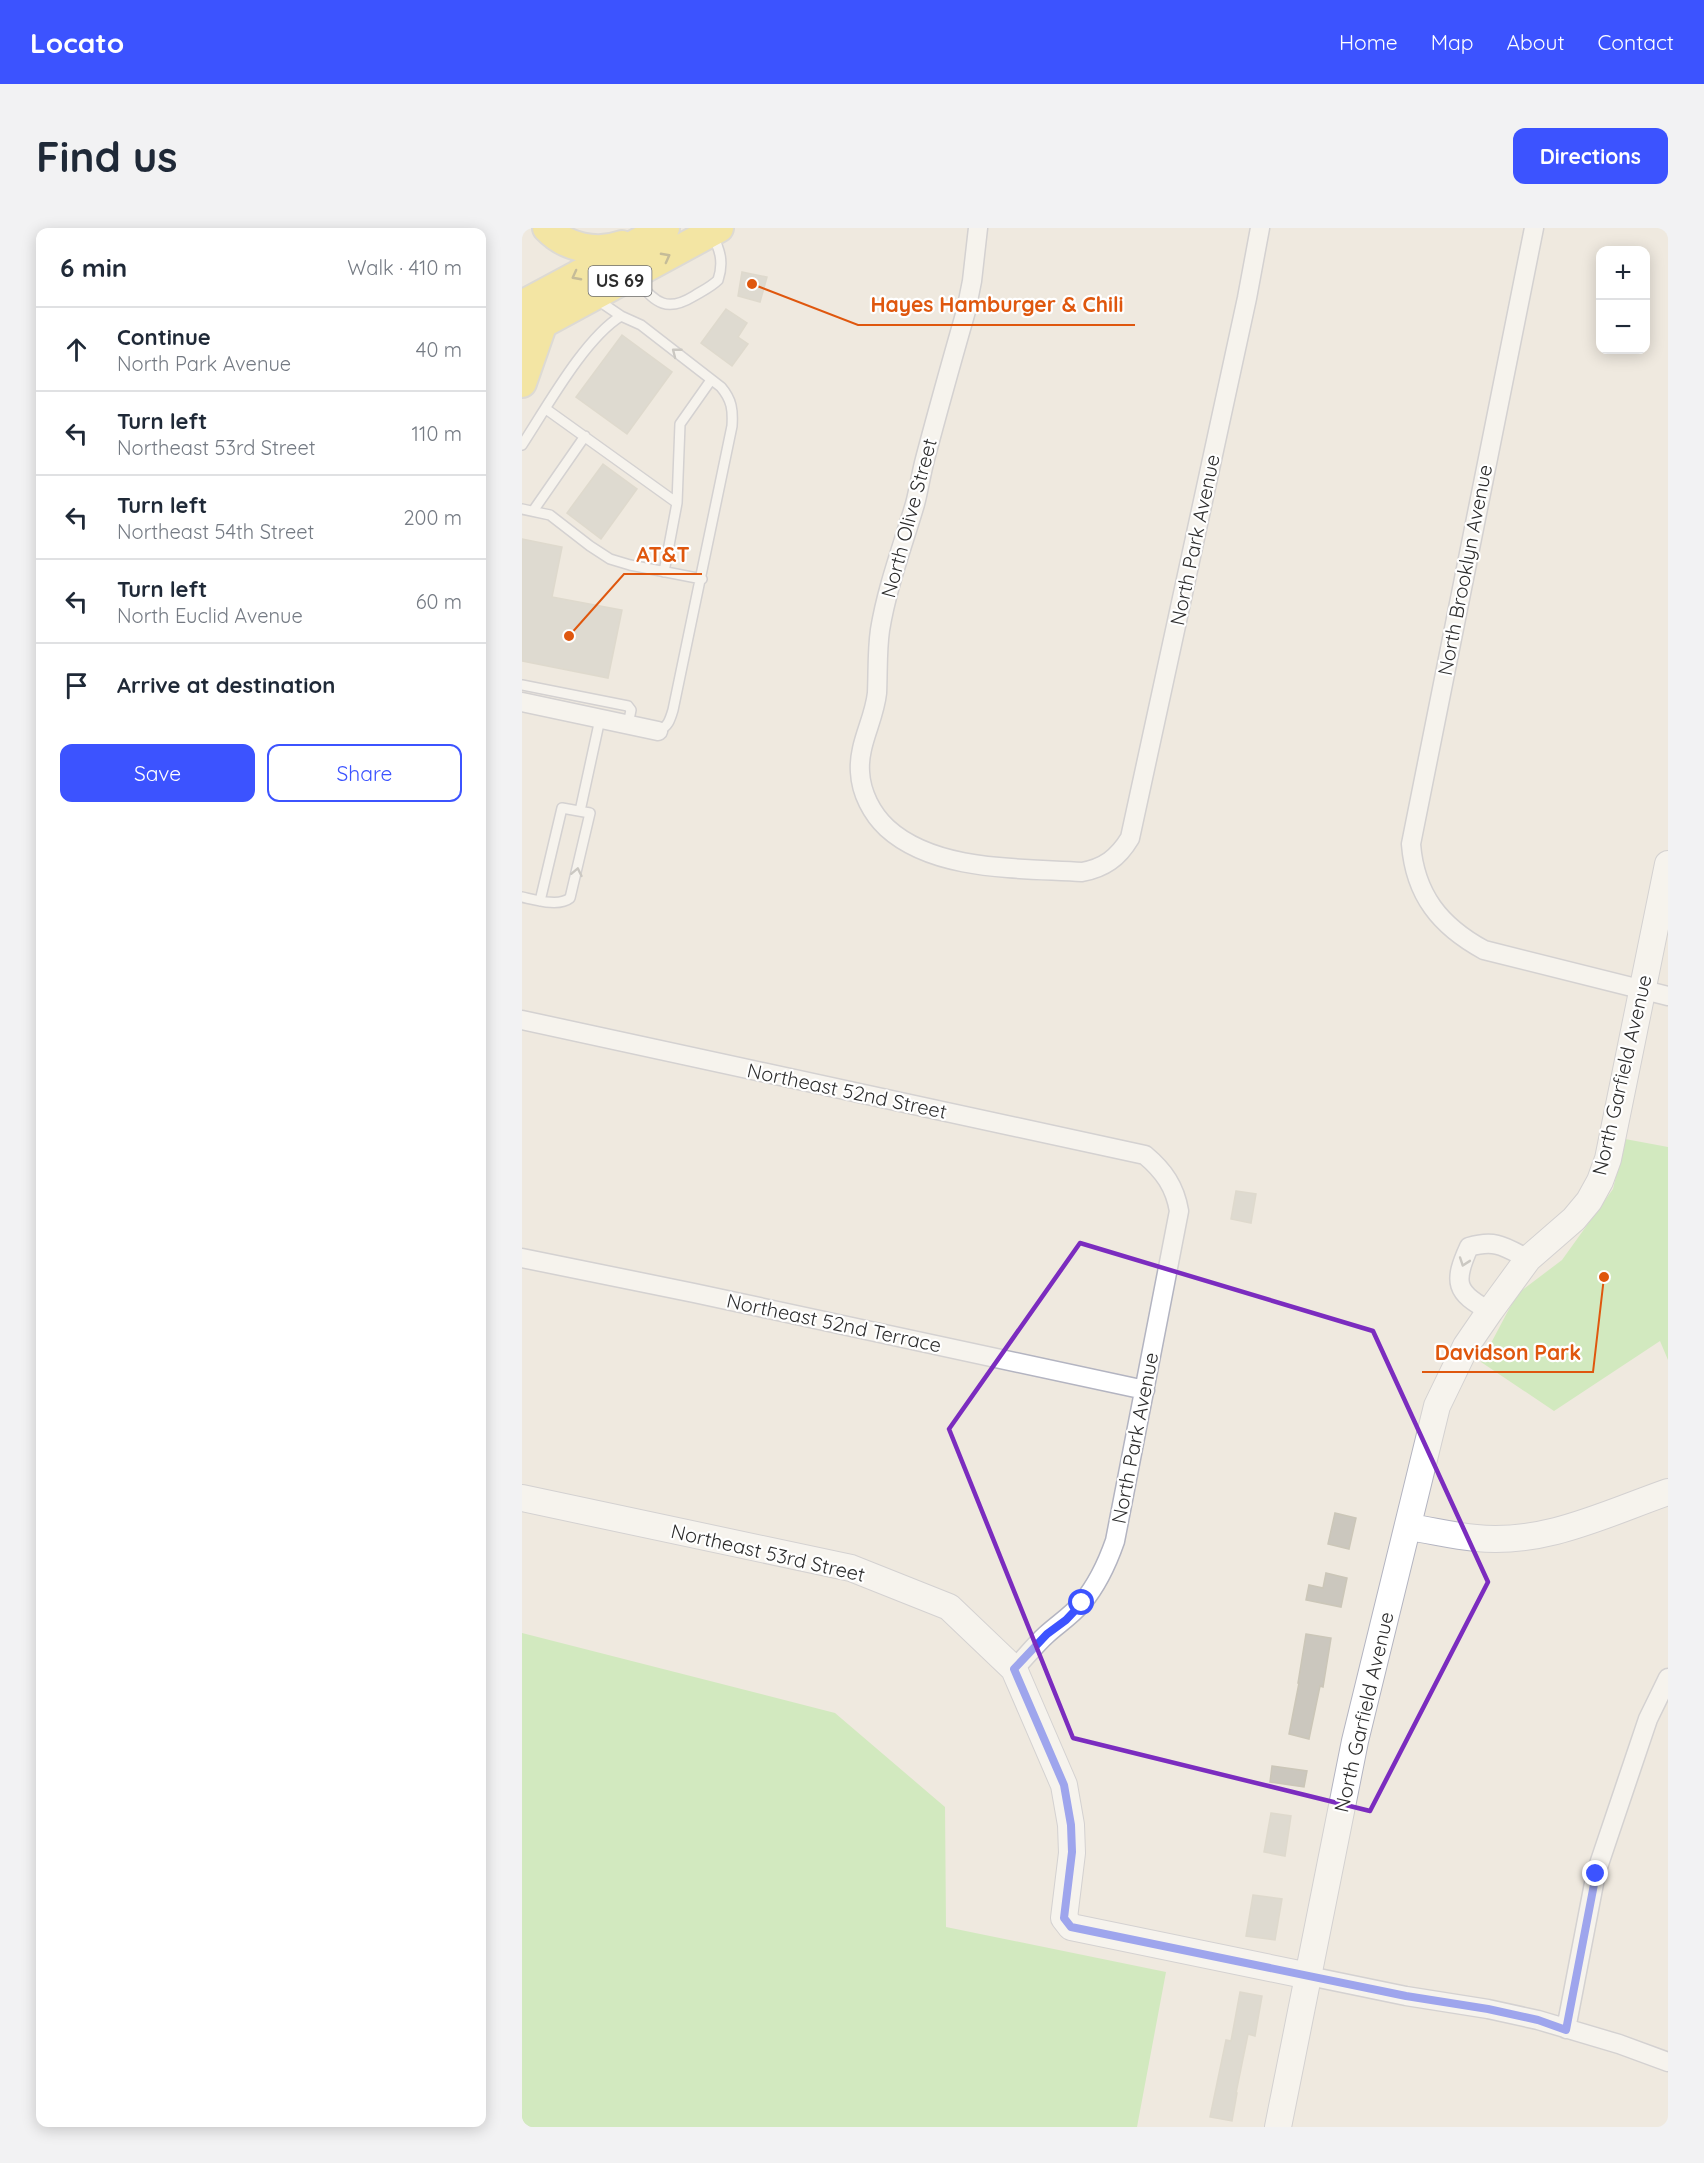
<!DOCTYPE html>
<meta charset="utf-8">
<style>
:root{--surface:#fff;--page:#f2f2f3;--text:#1f2937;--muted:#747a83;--line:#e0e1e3;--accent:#3c53ff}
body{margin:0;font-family:Quicksand,sans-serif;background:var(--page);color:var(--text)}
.controls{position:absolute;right:18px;top:18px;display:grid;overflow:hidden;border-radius:12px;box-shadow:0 3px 15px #0003}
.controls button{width:54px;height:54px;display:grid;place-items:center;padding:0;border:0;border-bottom:2px solid var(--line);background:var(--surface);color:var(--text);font:30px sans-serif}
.stop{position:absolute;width:18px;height:18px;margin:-14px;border:4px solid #3c53ff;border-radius:50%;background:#fff}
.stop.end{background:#3c53ff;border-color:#fff;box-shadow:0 2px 6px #0008}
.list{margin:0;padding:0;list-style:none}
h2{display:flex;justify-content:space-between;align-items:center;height:78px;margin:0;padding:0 24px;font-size:26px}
h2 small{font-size:20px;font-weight:400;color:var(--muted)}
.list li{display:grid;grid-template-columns:39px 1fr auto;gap:18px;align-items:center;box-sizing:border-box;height:84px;padding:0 24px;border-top:2px solid var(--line)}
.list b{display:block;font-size:22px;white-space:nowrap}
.list p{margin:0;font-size:20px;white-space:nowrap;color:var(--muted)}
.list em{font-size:20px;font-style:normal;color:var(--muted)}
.actions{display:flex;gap:12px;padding:18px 24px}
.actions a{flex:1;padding:14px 0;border:2px solid var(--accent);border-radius:12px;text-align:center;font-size:21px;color:var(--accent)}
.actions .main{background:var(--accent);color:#fff}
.icon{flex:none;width:33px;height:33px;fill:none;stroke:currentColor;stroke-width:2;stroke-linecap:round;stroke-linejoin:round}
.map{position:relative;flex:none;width:1146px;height:1899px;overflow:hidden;border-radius:12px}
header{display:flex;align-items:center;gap:36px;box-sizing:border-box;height:84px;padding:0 30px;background:var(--accent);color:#fff}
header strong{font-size:28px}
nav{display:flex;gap:33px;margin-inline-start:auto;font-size:21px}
.intro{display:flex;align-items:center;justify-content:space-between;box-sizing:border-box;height:144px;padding:0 36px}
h1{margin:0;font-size:42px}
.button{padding:15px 27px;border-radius:12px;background:var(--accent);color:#fff;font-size:21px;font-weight:700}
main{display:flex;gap:36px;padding:0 36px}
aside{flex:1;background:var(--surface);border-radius:12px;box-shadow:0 3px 15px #0003}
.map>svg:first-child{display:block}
.green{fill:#afe899}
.building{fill:#cbc7be;stroke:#cbc6b8;stroke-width:1.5}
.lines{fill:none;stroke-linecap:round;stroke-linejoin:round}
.lane-casing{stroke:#b3b4c1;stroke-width:12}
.street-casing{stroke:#b3b4c1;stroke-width:21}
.secondary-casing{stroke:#b3b4c1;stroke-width:28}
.primary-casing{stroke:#c8c8c8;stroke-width:32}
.lane{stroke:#fff;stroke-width:9}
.street{stroke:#fff;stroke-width:18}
.secondary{stroke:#fff;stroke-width:26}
.primary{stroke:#f9df5b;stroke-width:28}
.oneway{stroke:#938644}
.oneway2{stroke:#a0a0a0}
.route{stroke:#3c53ff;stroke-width:8}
.marked{fill:none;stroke:#7b2cbf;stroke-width:4.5;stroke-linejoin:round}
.labels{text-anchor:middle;stroke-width:4.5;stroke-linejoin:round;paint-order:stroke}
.shield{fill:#fff;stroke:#6c6c6c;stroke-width:1.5}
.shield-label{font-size:18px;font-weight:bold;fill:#2d2d2d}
.street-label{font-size:20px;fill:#2d2d2d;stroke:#fff}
.leader{fill:none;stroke:#df570e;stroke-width:2}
.callout-dot{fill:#df570e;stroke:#fff;stroke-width:2}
.callout-label{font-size:21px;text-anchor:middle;font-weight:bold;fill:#df570e;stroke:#fff;stroke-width:4.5;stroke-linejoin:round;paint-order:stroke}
</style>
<header>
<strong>Locato</strong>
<nav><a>Home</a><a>Map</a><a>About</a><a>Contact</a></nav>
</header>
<div class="intro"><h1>Find us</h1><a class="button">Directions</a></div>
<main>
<aside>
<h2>6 min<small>Walk · 410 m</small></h2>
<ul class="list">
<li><svg class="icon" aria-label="ahead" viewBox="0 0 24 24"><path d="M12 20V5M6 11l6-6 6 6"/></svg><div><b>Continue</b><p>North Park Avenue</p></div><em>40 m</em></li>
<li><svg class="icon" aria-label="left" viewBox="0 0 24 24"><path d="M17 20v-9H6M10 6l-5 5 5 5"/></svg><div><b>Turn left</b><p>Northeast 53rd Street</p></div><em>110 m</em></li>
<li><svg class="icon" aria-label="left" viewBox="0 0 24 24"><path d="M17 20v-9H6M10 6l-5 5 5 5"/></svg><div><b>Turn left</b><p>Northeast 54th Street</p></div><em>200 m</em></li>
<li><svg class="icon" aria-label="left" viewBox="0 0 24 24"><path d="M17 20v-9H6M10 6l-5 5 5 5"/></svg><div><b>Turn left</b><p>North Euclid Avenue</p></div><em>60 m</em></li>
<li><svg class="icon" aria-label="arrive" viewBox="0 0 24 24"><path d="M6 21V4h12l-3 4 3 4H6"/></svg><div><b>Arrive at destination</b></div></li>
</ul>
<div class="actions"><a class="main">Save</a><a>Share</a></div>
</aside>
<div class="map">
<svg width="1146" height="1899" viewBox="0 0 1146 1899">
<rect width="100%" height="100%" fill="#efe9df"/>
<path class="green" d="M1103,911l43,8v213l-8,-19 -106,70 -73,-49 36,-68 45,-34 51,-71z
M0,1405l313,80 110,94 1,120 220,45 -29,155h-615z"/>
<path class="building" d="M220,44l25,5 -7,25 -22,-6z
M204,81l21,14 -9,14 10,7 -16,22 -31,-23z
M100,107l50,37 -45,62 -51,-37z
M81,236l34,25 -36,50 -34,-26z
M0,311l40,8 -10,50 70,13 -14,68 -86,-17z
M714,963l20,3 -5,29 -20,-4z
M813,1285l21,5 -7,31 -21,-5z
M804,1345l21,5 -6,29 -35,-7 3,-15 14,3z
M784,1406l25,4 -8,49 -3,-1 -11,53 -20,-5 10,-51h-1z
M750,1538l35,5 -3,16 -34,-5z
M749,1585l20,3 -6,40 -21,-4z
M731,1667l29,4 -7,41 -29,-4z
M718,1764l22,4 -7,40 -7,-2 -12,59h1l-5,28 -22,-4 16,-77 5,1z"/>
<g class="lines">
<g class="lane-casing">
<path id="lane" d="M111,49c21,22 30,38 61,19 8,-5 17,-9 24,-16 6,-18 2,-30 -6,-46
M74,71l25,17 20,9 80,62c11,13 12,23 11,39l-59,284c-3,10 -5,17 -15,21
M24,181l131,94 -13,69
M0,217c25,-38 62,-106 99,-129
M155,275l3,-79 31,-44
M0,281l28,6 40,31 20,13 20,6 72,14
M11,283l52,-75
M0,457l106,21 3,4 -3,14
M58,583l20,-92
M0,669c14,3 37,10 48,1l20,-85 -28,-5 -22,93"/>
</g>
<g class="street-casing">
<path id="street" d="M456,0l-6,53 -6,30c-14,49 -28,99 -41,148 -4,15 -6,30 -10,45 -12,41 -28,83 -35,126 -3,21 -2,42 -3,63 -3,28 -19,51 -17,79 1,21 12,42 27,56 48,44 134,40 195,44 22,-4 36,-14 48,-34l117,-540 13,-70
M1012,0l-123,616c4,51 29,82 73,106l184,46
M0,474l136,29
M0,792l623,135c19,16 30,32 34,56l-64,330c-8,23 -18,44 -33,62 -11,13 -24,21 -36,32 -11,10 -21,23 -32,34
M0,1030l172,35 451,97
M968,1083c-35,-18 -37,-29 -21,-64 27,-8 36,0 59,12
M787,1748l97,20 82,13 50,11 81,24 49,18
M1044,1801l30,-156 52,-154 20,-41"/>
</g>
<g class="secondary-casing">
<path id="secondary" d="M0,1270l329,70 98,39 65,62 50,116 7,40 1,28 -8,65 7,9 238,49
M886,1299c22,3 45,9 68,11 69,7 129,-24 192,-46
M756,1899l77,-386 82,-335 29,-60 24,-35 38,-52 46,-40 15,-18 11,-20 8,-22 60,-295"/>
</g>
<g class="primary-casing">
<path id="primary" d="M25,0c19,20 50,26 75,17
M0,77l143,-77
M0,107l197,-107
M0,155l21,-60"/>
</g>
<use href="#lane" class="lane"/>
<use href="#street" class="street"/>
<use href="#secondary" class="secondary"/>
<use href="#primary" class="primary"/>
</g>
<defs><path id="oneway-chevron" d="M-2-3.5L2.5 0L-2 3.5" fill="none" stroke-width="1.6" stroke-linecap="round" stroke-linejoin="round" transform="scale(1.5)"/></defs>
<g class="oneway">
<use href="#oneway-chevron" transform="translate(144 29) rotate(-28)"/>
<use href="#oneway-chevron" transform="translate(54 48) rotate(152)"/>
</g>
<g class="oneway2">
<use href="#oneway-chevron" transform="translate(154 124) rotate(-142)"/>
<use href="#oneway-chevron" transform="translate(55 644) rotate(-78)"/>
<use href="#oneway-chevron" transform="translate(942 1034) rotate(109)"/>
</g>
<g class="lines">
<path class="route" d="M560,1375l-16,17 -19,14 -33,35 50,116 7,40 1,27 -8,66 7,9 335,69 82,13 50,11 28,10 30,-156"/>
</g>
<path d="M0 0H1146V1899H0ZM558,1015l293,88 115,251 -118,229 -297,-73 -124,-309z" fill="#efe9df" fill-opacity=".55" fill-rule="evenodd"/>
<path class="marked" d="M558,1015l293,88 115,251 -118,229 -297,-73 -124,-309z"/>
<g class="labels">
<rect class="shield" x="66.5" y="38" width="63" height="30" rx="4.5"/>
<g class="shield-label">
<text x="98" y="59">US 69</text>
</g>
<g class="street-label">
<text transform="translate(387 290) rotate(-75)" y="7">North Olive Street</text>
<text transform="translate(673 312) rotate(-78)" y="7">North Park Avenue</text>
<text transform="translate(943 342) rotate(-79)" y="7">North Brooklyn Avenue</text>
<text transform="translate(1100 847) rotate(-77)" y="7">North Garfield Avenue</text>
<text transform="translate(325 863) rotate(12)" y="7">Northeast 52nd Street</text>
<text transform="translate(312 1095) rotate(12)" y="7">Northeast 52nd Terrace</text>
<text transform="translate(613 1210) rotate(-79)" y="7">North Park Avenue</text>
<text transform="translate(246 1325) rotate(13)" y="7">Northeast 53rd Street</text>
<text transform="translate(842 1484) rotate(-77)" y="7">North Garfield Avenue</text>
</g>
</g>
<path class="leader" d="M230 56L336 97H613M47 408L102 346H180M1082 1049L1071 1144H900"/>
<g class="callout-dot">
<circle cx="230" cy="56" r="6"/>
<circle cx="47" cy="408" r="6"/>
<circle cx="1082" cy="1049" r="6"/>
</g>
<g class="callout-label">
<text x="475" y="84">Hayes Hamburger &amp; Chili</text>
<text x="141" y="334">AT&amp;T</text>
<text x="986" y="1132">Davidson Park</text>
</g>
</svg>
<div class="controls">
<button>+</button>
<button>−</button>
</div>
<div class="stop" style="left:560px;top:1375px"></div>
<div class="stop end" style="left:1074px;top:1646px"></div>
</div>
</main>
